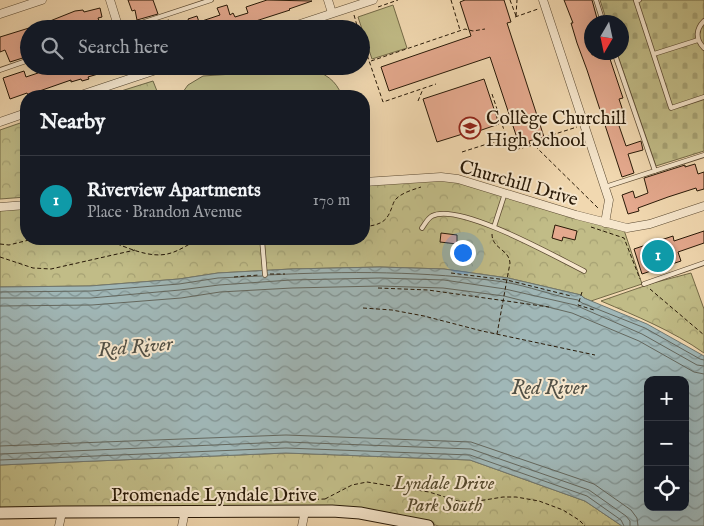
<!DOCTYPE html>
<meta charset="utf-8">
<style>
:root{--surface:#171b24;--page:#242831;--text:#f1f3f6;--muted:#9ea1a6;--line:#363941;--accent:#c59692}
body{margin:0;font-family:"IM FELL English",serif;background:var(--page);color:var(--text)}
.controls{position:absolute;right:15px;bottom:15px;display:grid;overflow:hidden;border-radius:10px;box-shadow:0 5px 20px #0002}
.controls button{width:45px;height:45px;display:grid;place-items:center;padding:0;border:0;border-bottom:1px solid var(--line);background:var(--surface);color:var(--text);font:25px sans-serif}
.compass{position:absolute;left:584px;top:15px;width:45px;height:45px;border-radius:50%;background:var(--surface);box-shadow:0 5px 20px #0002;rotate:189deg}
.you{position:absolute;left:462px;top:252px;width:18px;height:18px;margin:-12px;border:4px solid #fff;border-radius:50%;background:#1a73e8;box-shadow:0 0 0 8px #1a73e833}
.badge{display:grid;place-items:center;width:32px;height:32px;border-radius:50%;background:var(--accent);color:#fff;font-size:16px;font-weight:700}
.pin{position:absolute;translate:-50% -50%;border:2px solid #fff;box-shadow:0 1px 5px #0006}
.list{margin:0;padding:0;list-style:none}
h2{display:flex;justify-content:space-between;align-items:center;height:65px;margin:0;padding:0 20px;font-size:21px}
h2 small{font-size:16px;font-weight:400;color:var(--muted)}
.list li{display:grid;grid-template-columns:32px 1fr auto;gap:15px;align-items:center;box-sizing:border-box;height:90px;padding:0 20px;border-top:1px solid var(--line)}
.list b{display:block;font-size:19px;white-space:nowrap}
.list p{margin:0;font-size:16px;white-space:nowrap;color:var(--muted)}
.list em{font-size:16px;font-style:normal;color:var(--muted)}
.icon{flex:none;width:28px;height:28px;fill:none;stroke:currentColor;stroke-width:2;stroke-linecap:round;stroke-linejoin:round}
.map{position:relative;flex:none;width:704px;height:526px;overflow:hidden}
.search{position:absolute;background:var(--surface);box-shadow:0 5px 20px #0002;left:20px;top:20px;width:350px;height:55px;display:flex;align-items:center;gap:12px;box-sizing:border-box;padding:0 18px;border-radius:28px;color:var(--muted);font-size:19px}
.panel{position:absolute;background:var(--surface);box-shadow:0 5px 20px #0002;left:20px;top:90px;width:350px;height:155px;border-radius:20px}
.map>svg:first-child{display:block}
.green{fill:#c1bc87;stroke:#746a47}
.forest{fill:url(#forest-crowns);stroke:#746a47}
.cemetery{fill:url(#cemetery-stones);stroke:#746a47}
.water{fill:url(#water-waves);stroke:#707871;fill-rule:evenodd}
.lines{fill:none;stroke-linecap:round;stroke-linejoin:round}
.shore{stroke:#64685f;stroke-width:1}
.building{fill:#e5a98e;stroke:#281907}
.lane-casing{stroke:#5a4931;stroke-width:5.5}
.street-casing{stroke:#5a4931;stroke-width:9}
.secondary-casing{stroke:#281907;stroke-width:13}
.path{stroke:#281907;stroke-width:1;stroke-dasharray:4 2.5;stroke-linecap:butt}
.lane{stroke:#f6e6cc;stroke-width:4}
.street{stroke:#f6e6cc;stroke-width:8}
.secondary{stroke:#f6e6cc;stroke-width:11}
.labels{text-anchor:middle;stroke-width:4;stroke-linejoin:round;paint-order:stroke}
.poi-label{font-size:19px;fill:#281907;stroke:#f6e6cc;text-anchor:start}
.street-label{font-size:19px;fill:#281907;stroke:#f6e6cc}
.park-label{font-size:19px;font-style:italic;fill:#564a2d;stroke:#f6e6cc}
.water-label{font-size:20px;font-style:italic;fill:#525045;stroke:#f6e6cc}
</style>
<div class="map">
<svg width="704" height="526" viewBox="0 0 704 526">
<defs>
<pattern id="forest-crowns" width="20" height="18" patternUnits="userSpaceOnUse" patternTransform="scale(1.25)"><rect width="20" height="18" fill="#c1bc87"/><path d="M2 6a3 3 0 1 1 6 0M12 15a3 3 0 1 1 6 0" fill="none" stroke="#a6a173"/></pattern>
<pattern id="cemetery-stones" width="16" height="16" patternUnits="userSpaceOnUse" patternTransform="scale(1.25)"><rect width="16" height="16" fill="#c1bc87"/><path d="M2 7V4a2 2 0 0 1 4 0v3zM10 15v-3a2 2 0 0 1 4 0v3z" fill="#a6a173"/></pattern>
<pattern id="water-waves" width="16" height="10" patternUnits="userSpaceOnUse" patternTransform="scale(1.25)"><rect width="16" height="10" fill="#a0b7b7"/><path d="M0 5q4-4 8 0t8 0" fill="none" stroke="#829493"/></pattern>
</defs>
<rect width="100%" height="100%" fill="#f1d8b0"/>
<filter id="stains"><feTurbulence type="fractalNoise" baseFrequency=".004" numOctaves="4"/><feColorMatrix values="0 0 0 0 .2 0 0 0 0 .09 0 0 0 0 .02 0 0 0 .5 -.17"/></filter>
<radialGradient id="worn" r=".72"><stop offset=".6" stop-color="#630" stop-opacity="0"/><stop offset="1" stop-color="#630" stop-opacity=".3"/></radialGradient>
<path class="green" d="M393,5l14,43 -35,11 -14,-42z
M309,69c16,4 27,11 33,27h-162l8,-11 15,-9z"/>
<path class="forest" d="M153,81l6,15h-54z
M26,121v76l-26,2v-69z
M441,177l182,50 19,57 -51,17 -7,-3 -3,-3 -73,-17 -64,-9 -64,-2 -89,2 -73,4 -39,6 -89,7 -90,1v-80l26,-2v34h338v-57z
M691,273l13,36v44c-31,-22 -68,-37 -103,-52l52,-18z
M286,453l184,7 115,41 37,25h-183l-26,-6 -52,-9 -361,2v-48z"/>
<path class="cemetery" d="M600,0h104v151l-48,15 -39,-113 5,-1v-30h-15z"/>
<path class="water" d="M380,267l64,2 64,9 73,17 3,3 63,26 57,32v170h-82l-37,-25 -115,-41 -184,-7 -286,12v-178l90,-1 89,-7 39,-6 73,-4zM648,380h37v127h-37z"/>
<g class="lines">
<path class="shore" d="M268,275c79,-4 158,-4 236,7 25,4 49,14 74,18l4,3 63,25 55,31 4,1
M0,292l91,-1 88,-7 39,-6 44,-2
M0,298h91l89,-8 39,-5 72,-5 89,-2 64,2 61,9 70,16 67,29 55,31 7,1
M0,306l92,-1 89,-7 39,-6 72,-4 88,-2 63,2 61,8 68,17 67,28 55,31 10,2
M0,446l286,-11 185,7 123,42 37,26 6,8 1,8
M0,454l286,-12 185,7 118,41 37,26 4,5v5
M0,460l286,-12 184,7 117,41 34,24 3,6"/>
</g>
<path class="building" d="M128,0h25l5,14 -21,6 -2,-10 -3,1z
M267,0l45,1 -23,8 1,1 -59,19h-48l7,-4 -2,-6 9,-3 2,6 21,-7 -3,-7 10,-3 3,10 3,-2 2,4 13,-4 -2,-6z
M465,0h39l7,22 -4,1 37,114 -15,4 1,3 -10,3 -30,-90 -101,34 -8,-24 90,-31 -11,-34z
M564,0h28l6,22h-6v33l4,-1 1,3 11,-4 15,45 -4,1 5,15 -8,3 10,29 15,-5 2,9 -15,4 6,19 -12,4 -35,-107 -10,-27 -6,-20h2z
M100,8l2,9 -4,1 4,11h-72l45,-18 8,-1 1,2z
M169,20l3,9h-25l2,-2 -1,-2z
M29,28v11l-5,2 5,15 -19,6 -5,-12 -5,2v-15z
M36,66h82v2l-30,9 1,2 -7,2 -1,-2 -10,3v-2l-43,15 -1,-2 -17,6 -7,-21 21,-7 2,6 12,-4z
M484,79l15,45 -29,10 -1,-2 -32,10 -14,-43z
M695,164l3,10 6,-2v17l-7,2 -1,-3 -28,9 -30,11 1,3 -11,3 -6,-19 11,-4 2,7 13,-5 -4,-15 41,-13v2z
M555,225l22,6 -2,9 -12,-3 -1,4 -10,-3z
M704,231v12l-26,9 3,9 -39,13 -8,-25 39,-13 1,5z
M441,233l16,2v9l-17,-2z"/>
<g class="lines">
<g class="lane-casing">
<path id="lane" d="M596,0l7,22
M639,0l-3,1 35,107 33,-11
M704,21c-8,8 -9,18 0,27
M123,29l88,-29
M614,52l41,119
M654,54l44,-14
M0,70l29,-10
M605,187l99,-32
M494,227l11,-34
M422,228c3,-4 5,-9 10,-12 27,-14 124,41 152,55
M262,239l3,36
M644,284l60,-21"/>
</g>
<g class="street-casing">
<path id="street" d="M110,0l9,29
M328,0l4,13
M543,0l66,200 -4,23
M0,14l42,-14
M285,29l88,-29
M132,66l3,11
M78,96l90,-30
M0,122l26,-9
M364,182l77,-5 17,2 118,36 51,13 23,-4 54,-18
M0,207l26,-2
M59,526l3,-14
M182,526l3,-15
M302,526l3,-15"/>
</g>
<g class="secondary-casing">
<path id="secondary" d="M0,513l62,-1 270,-1 28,2 68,13"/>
</g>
<path class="path" d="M451,0l9,30
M510,0l6,16
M378,7l20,-7
M354,15l4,14
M516,16l1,-16
M515,17l23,-8
M361,37l22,65 53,-18
M371,61l94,-32 8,2 12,-2
M492,94l19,57 22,-6
M418,101l5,-12
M532,140l2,5 65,64
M533,141l44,-14
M462,152l44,-14
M364,227c12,-2 21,-3 26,-15 2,-4 3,-9 5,-12 6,-7 17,-10 26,-13
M591,227l33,11 16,41
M492,234c0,15 17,15 18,29l-13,71
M105,239c19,7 45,21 66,14 10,-3 19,-10 29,-14
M250,239l6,2
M267,243l17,1 21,-5
M0,244l9,1 24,-6
M0,257l33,11 18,1 84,-19
M451,273l56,7 64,16
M270,274h15
M234,277l25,-2
M378,288l50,2 121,17
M650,289l54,46
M582,292l-4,13 16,5
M363,308l29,2 32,6 58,15 113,24
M325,499l27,-14 15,-3 62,10 29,9 14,1 31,-5h13l23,4 24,9 16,10 6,6
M263,501l62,-2"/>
<use href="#lane" class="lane"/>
<use href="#street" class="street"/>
<use href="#secondary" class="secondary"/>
</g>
<defs>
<g id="school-ring" transform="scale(1.125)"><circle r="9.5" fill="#f6e6cc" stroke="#8f2418" stroke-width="1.5"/><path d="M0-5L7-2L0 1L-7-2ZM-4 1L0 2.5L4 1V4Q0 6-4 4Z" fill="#8f2418"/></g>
</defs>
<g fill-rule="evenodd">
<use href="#school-ring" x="470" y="128"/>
</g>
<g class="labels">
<g class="poi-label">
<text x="486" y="124">Collège Churchill<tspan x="486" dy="22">High School</tspan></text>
</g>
<g class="street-label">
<text transform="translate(519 182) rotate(16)" y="7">Churchill Drive</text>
<text x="214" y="501">Promenade Lyndale Drive</text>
</g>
<g class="park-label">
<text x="444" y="489">Lyndale Drive<tspan x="444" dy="22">Park South</tspan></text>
</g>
<g class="water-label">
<text transform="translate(135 346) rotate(-5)" y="7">Red River</text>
<text x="549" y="394">Red River</text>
</g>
</g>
<rect width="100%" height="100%" filter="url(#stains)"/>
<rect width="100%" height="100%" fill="url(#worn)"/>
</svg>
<div class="controls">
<button>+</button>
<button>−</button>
<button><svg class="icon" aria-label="locate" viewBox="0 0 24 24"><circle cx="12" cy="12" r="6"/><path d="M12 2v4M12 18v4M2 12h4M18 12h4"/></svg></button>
</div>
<svg class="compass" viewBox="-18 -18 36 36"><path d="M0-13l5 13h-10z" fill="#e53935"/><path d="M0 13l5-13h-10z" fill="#9ea1a6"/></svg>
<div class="you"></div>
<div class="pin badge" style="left:658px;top:256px;background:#0f9aa8">1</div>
<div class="search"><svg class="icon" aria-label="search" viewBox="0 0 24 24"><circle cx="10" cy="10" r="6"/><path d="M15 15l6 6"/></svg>Search here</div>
<section class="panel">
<h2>Nearby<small></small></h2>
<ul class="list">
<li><span class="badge" style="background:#0f9aa8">1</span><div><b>Riverview Apartments</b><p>Place · Brandon Avenue</p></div><em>170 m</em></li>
</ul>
</section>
</div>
